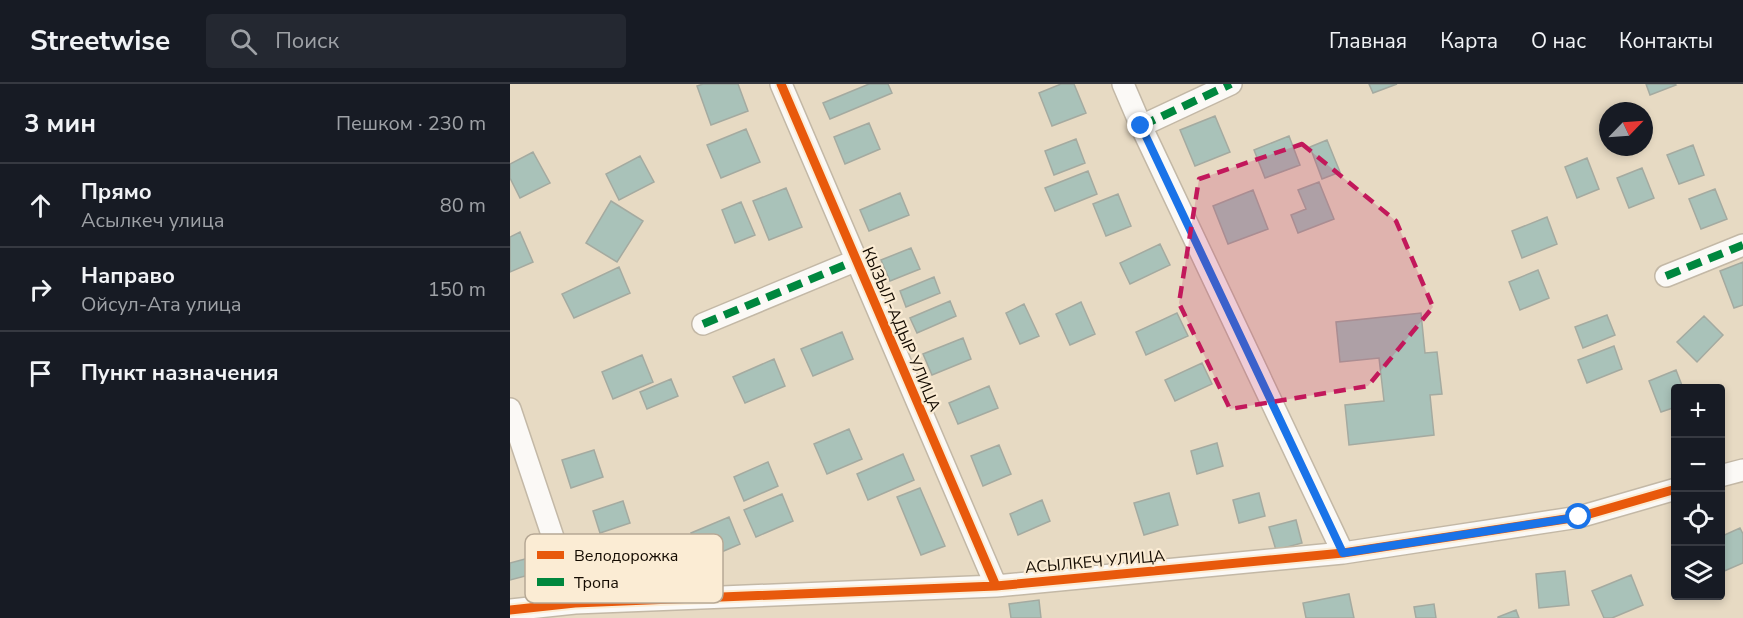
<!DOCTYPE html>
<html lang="ru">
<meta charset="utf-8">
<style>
:root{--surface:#171b24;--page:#242831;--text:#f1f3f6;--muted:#9ea1a6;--line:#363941}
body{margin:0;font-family:"Nunito Sans",sans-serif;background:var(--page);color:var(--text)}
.controls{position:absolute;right:18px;bottom:18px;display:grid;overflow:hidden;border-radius:6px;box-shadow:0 3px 9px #0003}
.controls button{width:54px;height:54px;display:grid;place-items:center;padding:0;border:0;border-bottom:2px solid var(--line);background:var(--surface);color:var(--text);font:30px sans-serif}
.compass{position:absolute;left:1089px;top:18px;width:54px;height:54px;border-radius:50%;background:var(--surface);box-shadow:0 3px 9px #0003;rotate:65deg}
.stop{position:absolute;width:18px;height:18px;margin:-14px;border:4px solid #1a73e8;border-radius:50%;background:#fff}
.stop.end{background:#1a73e8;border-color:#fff;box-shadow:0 2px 6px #0008}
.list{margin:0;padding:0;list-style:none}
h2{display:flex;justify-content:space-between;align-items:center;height:78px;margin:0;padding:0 24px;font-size:26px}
h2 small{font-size:20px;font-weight:400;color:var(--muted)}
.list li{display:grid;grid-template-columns:39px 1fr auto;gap:18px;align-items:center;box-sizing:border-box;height:84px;padding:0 24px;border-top:2px solid var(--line)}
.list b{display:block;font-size:22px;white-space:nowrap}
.list p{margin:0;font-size:20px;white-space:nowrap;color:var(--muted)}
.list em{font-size:20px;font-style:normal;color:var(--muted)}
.icon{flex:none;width:33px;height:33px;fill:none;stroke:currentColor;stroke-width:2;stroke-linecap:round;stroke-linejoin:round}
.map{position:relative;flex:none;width:1233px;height:534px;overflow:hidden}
header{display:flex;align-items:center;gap:36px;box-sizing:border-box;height:84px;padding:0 30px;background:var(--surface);border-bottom:2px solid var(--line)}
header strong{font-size:28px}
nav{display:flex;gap:33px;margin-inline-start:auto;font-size:21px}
.search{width:420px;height:54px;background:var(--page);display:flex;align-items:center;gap:15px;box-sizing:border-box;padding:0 21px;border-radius:6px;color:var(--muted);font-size:22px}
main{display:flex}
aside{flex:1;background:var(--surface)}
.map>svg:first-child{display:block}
.building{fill:#a9c2b9;stroke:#a4aaa0;stroke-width:1.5}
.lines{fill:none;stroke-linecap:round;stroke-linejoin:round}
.street-casing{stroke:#c3b8a6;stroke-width:24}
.street{stroke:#fbf9f6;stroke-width:21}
.quiet{stroke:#00873e;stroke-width:8;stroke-dasharray:15 8;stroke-linecap:butt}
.cycleway-casing{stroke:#fbecd4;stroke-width:13}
.cycleway{stroke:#e8590c;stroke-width:9}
.route{stroke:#1a73e8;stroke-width:8}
.marked{fill:#c2185b;fill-opacity:0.2;stroke:#c2185b;stroke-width:4.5;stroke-dasharray:12 8;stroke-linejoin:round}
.labels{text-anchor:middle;stroke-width:4.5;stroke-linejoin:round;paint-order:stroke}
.street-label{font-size:16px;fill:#140b01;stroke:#fbecd4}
.key{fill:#fbecd4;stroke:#b6a895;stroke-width:1.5}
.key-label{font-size:16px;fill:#140b01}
</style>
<header>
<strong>Streetwise</strong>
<div class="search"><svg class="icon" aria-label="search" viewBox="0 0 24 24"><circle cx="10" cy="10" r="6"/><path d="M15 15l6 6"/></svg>Поиск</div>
<nav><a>Главная</a><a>Карта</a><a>О нас</a><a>Контакты</a></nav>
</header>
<main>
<aside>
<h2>3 мин<small>Пешком · 230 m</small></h2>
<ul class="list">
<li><svg class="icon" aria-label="ahead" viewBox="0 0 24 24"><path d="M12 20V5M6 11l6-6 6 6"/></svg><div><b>Прямо</b><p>Асылкеч улица</p></div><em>80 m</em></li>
<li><svg class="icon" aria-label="right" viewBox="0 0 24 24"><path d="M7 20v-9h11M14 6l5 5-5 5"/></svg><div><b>Направо</b><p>Ойсул-Ата улица</p></div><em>150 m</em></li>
<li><svg class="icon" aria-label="arrive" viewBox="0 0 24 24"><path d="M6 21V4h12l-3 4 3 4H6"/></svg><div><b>Пункт назначения</b></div></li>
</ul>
</aside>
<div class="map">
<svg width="1233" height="534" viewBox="0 0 1233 534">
<rect width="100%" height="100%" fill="#e7dac3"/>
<path class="building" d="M193,0h35l10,27 -37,14 -14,-39z
M359,0h19l4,9 -62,26 -7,-16z
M551,0h13l12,29 -34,13 -13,-33z
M859,0h28l-24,9z
M1136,0h29l1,1 -26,10z
M705,32l15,36 -35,14 -15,-36z
M359,39l11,26 -35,15 -11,-27z
M236,45l14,33 -39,16 -14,-33z
M779,52l11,29 -35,13 -11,-28z
M566,55l9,24 -31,12 -9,-24z
M817,56l13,32 -18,7 -12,-32z
M1183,61l11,30 -25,9 -12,-29z
M23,68l17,31 -30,15 -10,-20v-14z
M130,72l14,26 -35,18 -13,-26z
M1077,74l12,31 -22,9 -12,-31z
M1132,84l12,30 -25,10 -12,-30z
M578,87l9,23 -42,17 -10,-23z
M809,98l15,37 -36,14 -7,-18 15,-6 -8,-19z
M276,104l16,39 -33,13 -16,-39z
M1205,105l12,30 -26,10 -12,-30z
M743,106l15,39 -40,15 -15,-38z
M390,109l9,22 -40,16 -9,-21z
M608,110l13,32 -25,10 -13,-32z
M101,117l32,20 -26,41 -31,-19z
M231,118l14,33 -20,8 -13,-33z
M1037,133l10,27 -35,14 -10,-27z
M10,148l13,30 -23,10v-35z
M650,160l10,21 -40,19 -10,-21z
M401,164l9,21 -30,12 -9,-21z
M1233,178v43l-9,3 -14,-37z
M109,183l11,26 -56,25 -12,-24z
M1028,186l11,28 -29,12 -11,-28z
M424,193l6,16 -34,14 -6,-16z
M440,217l6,15 -39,17 -7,-15z
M571,218l14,32 -25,11 -14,-31z
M514,220l15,32 -19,8 -14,-31z
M667,229l11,23 -42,19 -10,-23z
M911,229l4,40 12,-1 5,42 -12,1 4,40 -85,10 -4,-40 39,-4 -5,-43 -39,4 -4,-40z
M1097,231l8,20 -32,13 -8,-21z
M1194,232l19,19 -26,27 -20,-20z
M332,248l11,27 -40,17 -12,-27z
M453,254l8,21 -39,16 -9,-21z
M1104,262l8,23 -35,14 -9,-23z
M132,271l11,27 -40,17 -11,-27z
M264,275l11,27 -40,17 -12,-26z
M692,279l10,21 -37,17 -10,-21z
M1166,286l7,18h-7v19l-15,5 -12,-31z
M161,295l7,17 -31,13 -7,-17z
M479,302l9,22 -40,16 -9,-21z
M339,345l13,30 -35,15 -13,-30z
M707,359l6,23 -26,8 -6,-23z
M489,361l12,29 -28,12 -12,-30z
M84,366l9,27 -32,11 -9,-28z
M393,370l11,26 -46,20 -11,-26z
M258,378l10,24 -34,15 -10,-24z
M410,404l25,58 -24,9 -24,-58z
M659,409l9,32 -34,10 -10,-32z
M749,409l6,23 -26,7 -6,-23z
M272,410l11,27 -37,16 -12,-27z
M532,416l8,21 -32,14 -8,-21z
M113,417l7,22 -30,10 -7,-22z
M219,433l11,27 -37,16 -12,-27z
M786,436l6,23 -26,7 -7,-23z
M1230,444l3,6v29l-21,9 -2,-4v-31z
M19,474l4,16 -23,6v-17z
M1055,487l4,34 -30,3 -3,-34z
M1121,491l12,30 -31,13h-8l-12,-27z
M839,510l5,24h-48l-3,-15z
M529,516l2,18h-30l-2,-14z
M924,520l2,14h-20l-2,-11z
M1006,526l3,8h-21v-1z"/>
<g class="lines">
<g class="street-casing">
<path id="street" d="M271,0l215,502
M613,0l18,42 202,427
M631,42l90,-42
M1156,192l77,-31
M193,240l154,-64
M0,325l65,194
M1210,392l23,-6
M0,526l65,-7 421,-17 347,-33 236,-36 97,-28"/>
</g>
<use href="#street" class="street"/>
<path class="quiet" d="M631,42l90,-42
M1156,192l77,-31
M193,240l154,-64"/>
<g class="cycleway-casing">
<path id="cycleway" d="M271,0l215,502
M0,526l65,-7 421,-17 347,-33 236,-36 97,-28"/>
</g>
<use href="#cycleway" class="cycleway"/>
</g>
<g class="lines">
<path class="route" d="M631,42l202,427 236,-36"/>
</g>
<path class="marked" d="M792,60l94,77 37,86 -65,79 -138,23 -51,-106 20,-124z"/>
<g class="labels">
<g class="street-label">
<text transform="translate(392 245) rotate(67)" y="6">КЫЗЫЛ-АДЫР УЛИЦА</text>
<text transform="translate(585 477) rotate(-5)" y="6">АСЫЛКЕЧ УЛИЦА</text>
</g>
</g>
<rect x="15" y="450" width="198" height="69" rx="9" class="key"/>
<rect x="27" y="467" width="27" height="8" fill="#e8590c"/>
<rect x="27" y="494" width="27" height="8" fill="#00873e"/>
<g class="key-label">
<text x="64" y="477">Велодорожка</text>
<text x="64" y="504">Тропа</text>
</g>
</svg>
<div class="controls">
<button>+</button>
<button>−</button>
<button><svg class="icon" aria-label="locate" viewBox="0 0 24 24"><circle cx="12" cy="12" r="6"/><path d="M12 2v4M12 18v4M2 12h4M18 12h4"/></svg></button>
<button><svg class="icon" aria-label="layers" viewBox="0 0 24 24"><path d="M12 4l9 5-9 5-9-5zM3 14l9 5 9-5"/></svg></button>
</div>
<svg class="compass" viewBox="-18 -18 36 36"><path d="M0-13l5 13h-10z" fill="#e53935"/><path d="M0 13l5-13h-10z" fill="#9ea1a6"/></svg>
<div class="stop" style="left:1069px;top:433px"></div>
<div class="stop end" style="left:631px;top:42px"></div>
</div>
</main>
